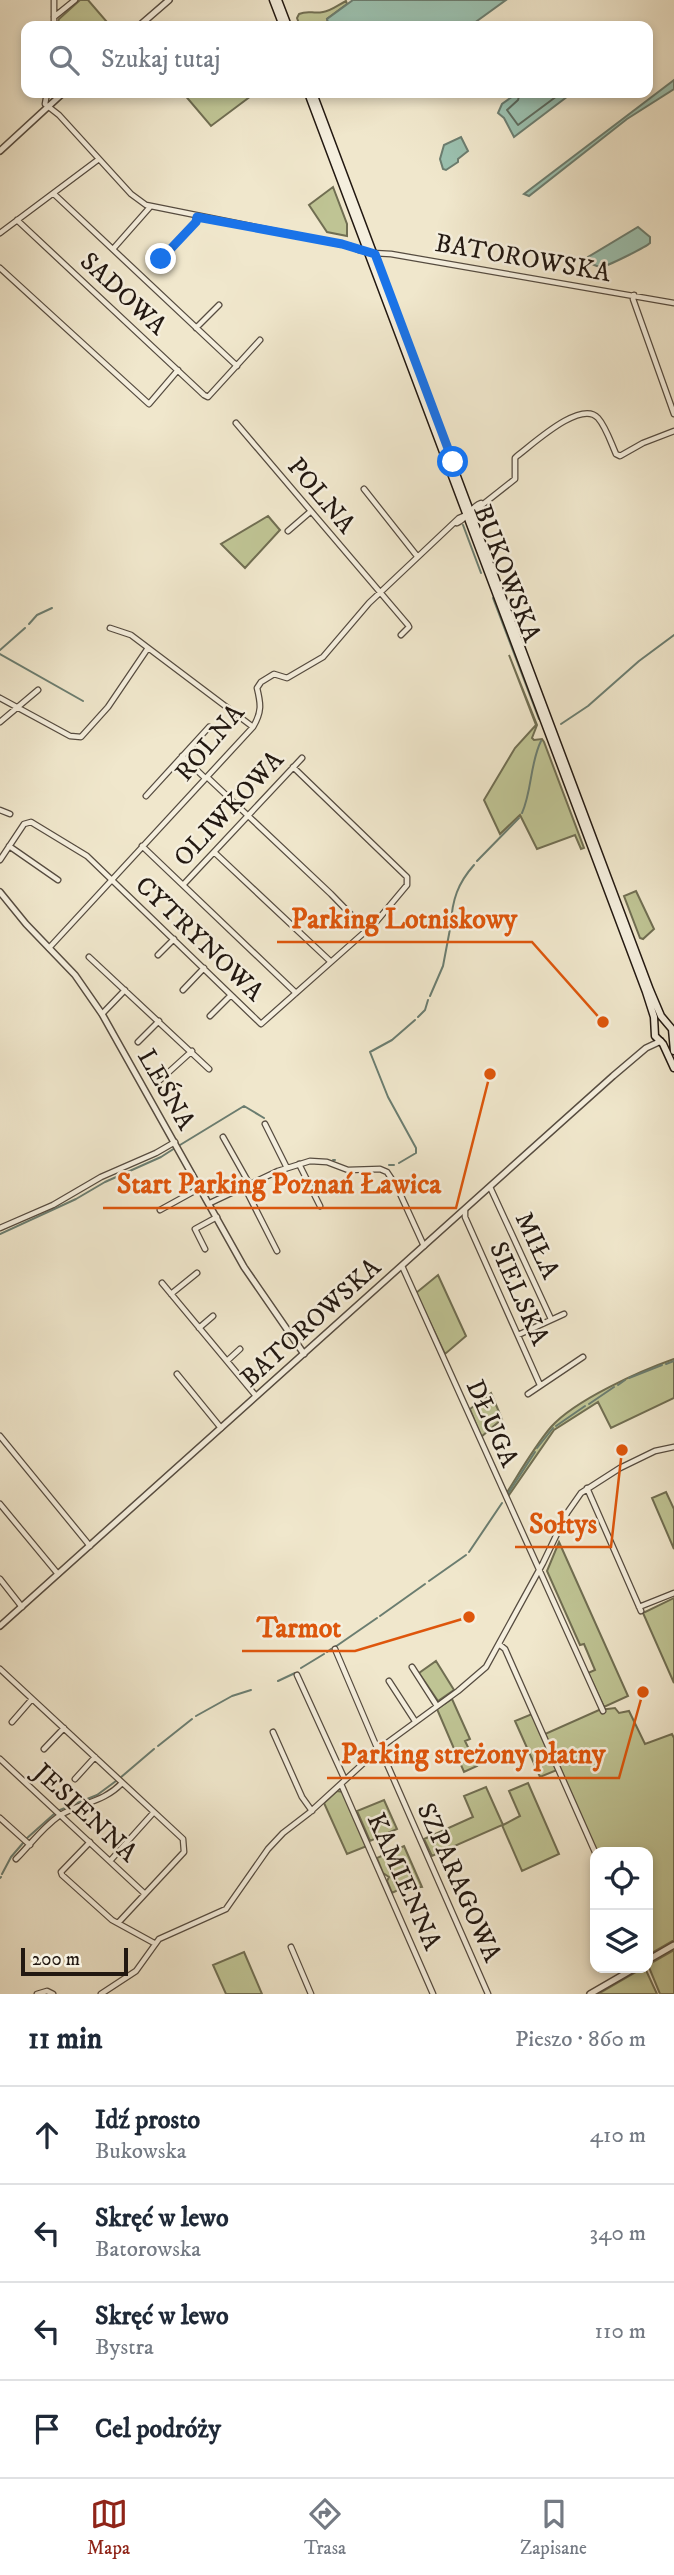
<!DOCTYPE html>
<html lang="pl">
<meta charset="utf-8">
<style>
:root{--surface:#fff;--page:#f6f6f7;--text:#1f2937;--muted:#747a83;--line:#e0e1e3;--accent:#8f2418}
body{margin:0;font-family:"IM FELL DW Pica",serif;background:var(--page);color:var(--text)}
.controls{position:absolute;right:21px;bottom:21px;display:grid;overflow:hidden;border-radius:14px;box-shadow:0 4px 10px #0003}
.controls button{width:63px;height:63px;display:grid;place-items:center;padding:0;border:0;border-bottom:2px solid var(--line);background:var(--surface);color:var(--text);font:35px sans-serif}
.scale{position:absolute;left:21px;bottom:18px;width:107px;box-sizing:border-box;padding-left:7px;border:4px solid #221811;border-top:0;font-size:19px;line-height:24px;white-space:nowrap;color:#221811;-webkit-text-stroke:5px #f5efde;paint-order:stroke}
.stop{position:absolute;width:21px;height:21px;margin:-16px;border:5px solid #1a73e8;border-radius:50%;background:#fff}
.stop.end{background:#1a73e8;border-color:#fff;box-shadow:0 2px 7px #0008}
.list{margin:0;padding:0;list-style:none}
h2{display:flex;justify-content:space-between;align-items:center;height:91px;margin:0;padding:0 28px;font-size:30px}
h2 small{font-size:23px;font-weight:400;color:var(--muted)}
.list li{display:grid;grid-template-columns:46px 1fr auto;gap:21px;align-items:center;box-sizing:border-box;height:98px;padding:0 28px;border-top:2px solid var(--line)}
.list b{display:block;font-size:26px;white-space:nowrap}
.list p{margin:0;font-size:23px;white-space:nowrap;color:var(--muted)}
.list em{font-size:23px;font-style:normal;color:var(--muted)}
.icon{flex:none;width:38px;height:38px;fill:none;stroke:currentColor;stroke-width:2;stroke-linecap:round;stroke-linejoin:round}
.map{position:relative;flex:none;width:674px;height:1994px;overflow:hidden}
.search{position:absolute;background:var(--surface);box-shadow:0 4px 10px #0003;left:21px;right:21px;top:21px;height:77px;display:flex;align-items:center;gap:18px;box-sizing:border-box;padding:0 24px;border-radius:14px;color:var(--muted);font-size:26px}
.sheet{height:483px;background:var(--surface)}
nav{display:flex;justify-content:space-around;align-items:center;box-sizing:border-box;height:98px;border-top:2px solid var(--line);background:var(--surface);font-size:19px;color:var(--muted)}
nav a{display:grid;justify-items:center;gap:4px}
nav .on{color:var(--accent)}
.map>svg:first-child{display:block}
.green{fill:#bfc494;stroke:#706e52;stroke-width:2}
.water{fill:#9bc1b0;stroke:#6b7d70;stroke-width:2}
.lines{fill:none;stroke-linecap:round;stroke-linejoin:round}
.shore{stroke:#5e6c60;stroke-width:2}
.stream{stroke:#6b7d70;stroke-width:2}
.minor-casing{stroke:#564c40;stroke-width:7}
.tertiary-casing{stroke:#564c40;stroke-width:8}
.secondary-casing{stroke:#221811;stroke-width:9}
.minor{stroke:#f5efde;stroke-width:4.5}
.tertiary{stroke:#f5efde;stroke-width:5}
.secondary{stroke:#f5efde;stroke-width:6}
.route{stroke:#1a73e8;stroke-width:9}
.labels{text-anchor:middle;stroke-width:5;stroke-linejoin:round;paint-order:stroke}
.street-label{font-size:26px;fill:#221811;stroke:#f5efde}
.leader{fill:none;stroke:#de560c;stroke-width:2.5}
.callout-dot{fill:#de560c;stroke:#f5efde;stroke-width:2.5}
.callout-label{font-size:28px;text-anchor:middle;font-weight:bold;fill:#de560c;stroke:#f5efde;stroke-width:5;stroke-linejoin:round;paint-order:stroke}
</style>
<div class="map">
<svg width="674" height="1994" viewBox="0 0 674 1994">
<rect width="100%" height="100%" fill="#f0e7cc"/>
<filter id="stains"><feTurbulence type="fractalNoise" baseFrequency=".00286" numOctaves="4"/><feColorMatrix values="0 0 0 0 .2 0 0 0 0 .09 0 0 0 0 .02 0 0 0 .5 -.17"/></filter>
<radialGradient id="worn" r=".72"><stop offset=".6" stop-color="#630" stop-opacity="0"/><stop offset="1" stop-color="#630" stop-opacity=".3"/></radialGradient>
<path class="green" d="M80,0h8l19,22 -6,4h-44l2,-7z
M346,1l1,3 -20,15 2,7h-29l-3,-8 2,-4c9,-4 14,0 24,-2 8,-1 15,-7 23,-11z
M183,93h72l-44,33z
M333,187l14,37v12l-20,-4 -18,-27z
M268,516l12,14 -35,38 -24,-24z
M509,655l28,70 -5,13 2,2 8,-1 2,3 40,106 -3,1 -6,-14 -38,14 -17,-34 -20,19 -16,-34 31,-52 21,-23z
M636,891l18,38 -11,10 -3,-1 -16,-42z
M438,1275l28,61 -21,18 -29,-61z
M674,1359v39l-63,30 -13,-26 -44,28 -47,68 -1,-4c14,-22 28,-47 45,-67 24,-27 89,-56 123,-68z
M491,1393l11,26 -21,18 -11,-28z
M666,1492l8,17v40l-22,-51z
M559,1542l69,154 -24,11 -16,-34 7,-3 -11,-26 -4,1 -33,-74z
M674,1598v85l-31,-70z
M436,1661l18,29 -16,11 -19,-28z
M452,1699l18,40 -5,2 12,25 -13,6 -27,-63z
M615,1708l4,5 10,-2 16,33 27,-10 2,4v202l-26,15v-103h-51l-52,-118 54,-24z
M532,1714l25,56 -17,7 -25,-56z
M528,1783l31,71 -37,17 -20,-46 -70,31 -8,-17 49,-22 -9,-21 22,-9 17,38 17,-9 -11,-25z
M337,1791l7,1 23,54 -20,8 -23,-51z
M384,1800l13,29 -27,12 -13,-30z
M404,1846l18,41 -22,2 -8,4 -5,-12 2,-4 -6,-4 -6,-15z
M674,1950v44h-14l-12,-29z
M244,1952l18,42h-36l-13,-29z
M643,1968h2l12,26h-59z"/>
<path class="water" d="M353,0h153l-36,26h-141l-2,-7z
M674,80v9l-47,30 -98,77 -5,-2z
M512,93h60l-58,44 -10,-19 -6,-5 4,-9 11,-8z
M461,137l7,14 -10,8v3l-12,8 -3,-1 -3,-10 4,-14z
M638,227l12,10v6c-4,4 -44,24 -49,24 -2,0 -9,-3 -11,-4l-2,-6z"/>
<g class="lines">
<path class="shore" d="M520,93l-2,7 -11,10 11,15 43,-32"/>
<path class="stream" d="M463,525l18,48
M493,598l46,121
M29,624l8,-9 15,-7
M0,650l25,-22
M0,654l83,47
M561,724l27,-18 51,-45 35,-26
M522,813c10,-22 8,-50 19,-72
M477,861l42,-43
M451,924c1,-24 7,-41 23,-59
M430,996l13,-30 7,-37
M418,1017l7,-7 3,-10
M180,1145l64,-39 20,12
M333,1160h2
M399,1163l17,-10v-5l-28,-51 -18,-45 22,-12 23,-20
M389,1165h5
M0,1234l76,-35 29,-17 56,-25 14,-9
M666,1364l8,-3
M629,1378l33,-13
M618,1385l7,-5
M589,1404l25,-17
M556,1426l29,-20
M537,1448l16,-20
M507,1495l28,-43
M469,1552l33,-49
M429,1581l37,-26
M380,1616l45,-32
M335,1647l42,-29
M327,1652l4,-3
M301,1668l23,-14
M278,1681l17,-8
M196,1716l36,-20 19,-6
M158,1746l34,-27
M120,1778l34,-29
M60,1810l37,-15 19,-14
M26,1839l28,-25
M2,1874l9,-17 12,-14
M0,1878l1,-1"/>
<g class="minor-casing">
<path id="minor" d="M54,0v26
M54,17l21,-17
M47,93l-2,11 14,11 72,79 15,11 204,41 9,4 7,-1
M54,194l183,172
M17,220l187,175 4,2 52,-57
M0,233l99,-74
M113,249l37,-42
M373,253l18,1 283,49
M161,259l35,-37 1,-5
M0,268l149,136 29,-34
M634,295l-1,4 41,115
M196,328l23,-23
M236,423l172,202 1,2 -8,8
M364,489l53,67
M471,510l6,-1 38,-30v-21l2,-2c15,-11 64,-57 81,-38 8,9 13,25 18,36l4,2 23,-13 31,-12
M457,523c11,-5 13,-16 24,-20
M288,531l22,-19
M110,628l21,7 122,92
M0,698l70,38 11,1 27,-30 40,-59
M0,722l38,-32
M182,756l23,22
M207,777l124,117 35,36
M146,796l63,-69
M0,810l10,4
M9,846l49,34
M142,846l154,147
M214,852l116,109
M0,860l24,-36 7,-2 56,34 174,168 115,-102 31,-37v-8l-114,-110
M183,885l119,-127
M49,948l204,-221c9,-15 8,-23 4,-39l4,-6 13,-8 13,4 36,-21 46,-54 90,-85 7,-3
M158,955l16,-16
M89,957l120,112
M183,990l21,-22
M102,1014l23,-24
M210,1016l21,-21
M138,1042l21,-21
M160,1080l32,-29
M265,1124l22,44
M223,1137l27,48
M299,1164l21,42
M490,1187l61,132
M245,1188l32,63
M210,1203l68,-32 32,-10 17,1 21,8 32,-1 7,3 10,15 27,59
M160,1210l40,-22
M465,1210v7l75,168
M0,1228l53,-23 48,-28 55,-24 19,-11
M205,1249l-10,-20 22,-12
M402,1266l201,445
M162,1283l94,113
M171,1294l26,-21
M199,1328l14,-12
M518,1335l46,-21
M227,1361l13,-12
M177,1374l44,54
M528,1394l55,-37
M0,1436l90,110
M587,1488l54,123
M0,1504l58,70
M0,1579l22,28
M639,1607l35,-14
M500,1645l5,4 90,203
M335,1649l43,101
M412,1667l25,39
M0,1669l183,170 1,13 -66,71
M297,1675l48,105
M389,1681l26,40
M12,1722l20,-23
M273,1732l29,65 10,14
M380,1748l108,246
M44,1749l20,-21
M0,1759l145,135
M75,1779l20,-22
M341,1784l92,210
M0,1818l30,27
M90,1842l-29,30 1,3 50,45 42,23
M16,1859c14,-14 26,-31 43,-43 22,-14 44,-13 63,-33
M110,1861l44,-49
M291,1947l20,47
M37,1994l10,-3 6,3
M101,1994l35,-23 23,-32 67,-30 42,-60 15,-16 26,-20 71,-65 78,-57 28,-24 57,-104 24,-50 14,-20 39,-25 35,-17 19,-4"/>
</g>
<g class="tertiary-casing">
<path id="tertiary" d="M139,26l30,-26
M0,151l63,-58
M0,892l26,32 49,51 27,39 142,253 60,87
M0,1626l613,-550 33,-28 15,-7
M648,1960l26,-15
M590,1994l45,-26"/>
</g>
<g class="secondary-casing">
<path id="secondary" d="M273,0l10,26
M278,0l10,26
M308,93l338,899 8,25 1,19 8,8 11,24
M313,93l337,897 11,26 11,13 2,22"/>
</g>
<use href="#minor" class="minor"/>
<use href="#tertiary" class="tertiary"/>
<use href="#secondary" class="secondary"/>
</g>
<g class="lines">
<path class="route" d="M161,259l35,-37 1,-5 145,27 33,10 78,208"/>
</g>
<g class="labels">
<g class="street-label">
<text transform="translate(523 257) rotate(10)" y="9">BATOROWSKA</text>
<text transform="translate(124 293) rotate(43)" y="9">SADOWA</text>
<text transform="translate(322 495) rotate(50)" y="9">POLNA</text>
<text transform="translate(508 573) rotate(69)" y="9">BUKOWSKA</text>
<text transform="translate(209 742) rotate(-50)" y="9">ROLNA</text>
<text transform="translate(228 808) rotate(-47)" y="9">OLIWKOWA</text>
<text transform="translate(200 938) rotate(44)" y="9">CYTRYNOWA</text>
<text transform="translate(167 1089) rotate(60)" y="9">LEŚNA</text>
<text transform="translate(538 1245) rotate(65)" y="9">MIŁA</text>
<text transform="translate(520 1293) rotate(66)" y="9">SIELSKA</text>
<text transform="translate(310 1322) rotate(-42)" y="9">BATOROWSKA</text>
<text transform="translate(493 1423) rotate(66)" y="9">DŁUGA</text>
<text transform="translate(86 1812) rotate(43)" y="9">JESIENNA</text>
<text transform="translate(405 1881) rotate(66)" y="9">KAMIENNA</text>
<text transform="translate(460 1882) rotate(66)" y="9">SZPARAGOWA</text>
</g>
</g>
<path class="leader" d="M603 1022L532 942H277M490 1074L456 1208H103M622 1450L611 1547H515M469 1617L355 1651H242M643 1692L619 1778H327"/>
<g class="callout-dot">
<circle cx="603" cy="1022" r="7"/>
<circle cx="490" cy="1074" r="7"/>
<circle cx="622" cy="1450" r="7"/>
<circle cx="469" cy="1617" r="7"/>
<circle cx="643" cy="1692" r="7"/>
</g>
<g class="callout-label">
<text x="404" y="928">Parking Lotniskowy</text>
<text x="279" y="1193">Start Parking Poznań Ławica</text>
<text x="563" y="1533">Sołtys</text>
<text x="299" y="1637">Tarmot</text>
<text x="473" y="1763">Parking streżony płatny</text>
</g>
<rect width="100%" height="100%" filter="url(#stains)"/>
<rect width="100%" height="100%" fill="url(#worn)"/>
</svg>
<div class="controls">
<button><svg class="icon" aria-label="locate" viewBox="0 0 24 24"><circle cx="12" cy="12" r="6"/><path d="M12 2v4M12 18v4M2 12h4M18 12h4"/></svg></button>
<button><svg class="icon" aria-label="layers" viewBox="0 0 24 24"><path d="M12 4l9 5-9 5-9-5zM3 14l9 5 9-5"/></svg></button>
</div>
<div class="scale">200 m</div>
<div class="stop" style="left:453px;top:462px"></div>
<div class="stop end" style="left:161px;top:259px"></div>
<div class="search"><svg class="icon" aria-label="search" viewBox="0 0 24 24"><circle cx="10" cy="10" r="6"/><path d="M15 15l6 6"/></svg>Szukaj tutaj</div>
</div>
<section class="sheet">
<h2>11 min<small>Pieszo · 860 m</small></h2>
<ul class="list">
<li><svg class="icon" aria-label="ahead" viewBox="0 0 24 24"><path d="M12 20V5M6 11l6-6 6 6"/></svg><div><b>Idź prosto</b><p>Bukowska</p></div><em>410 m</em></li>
<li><svg class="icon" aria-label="left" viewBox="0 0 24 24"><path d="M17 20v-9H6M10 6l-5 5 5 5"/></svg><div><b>Skręć w lewo</b><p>Batorowska</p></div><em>340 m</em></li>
<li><svg class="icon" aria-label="left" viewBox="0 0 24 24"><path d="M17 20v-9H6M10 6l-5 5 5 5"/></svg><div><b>Skręć w lewo</b><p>Bystra</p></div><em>110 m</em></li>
<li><svg class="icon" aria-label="arrive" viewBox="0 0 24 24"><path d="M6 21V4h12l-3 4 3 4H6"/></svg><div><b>Cel podróży</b></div></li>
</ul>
</section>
<nav>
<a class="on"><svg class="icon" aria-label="map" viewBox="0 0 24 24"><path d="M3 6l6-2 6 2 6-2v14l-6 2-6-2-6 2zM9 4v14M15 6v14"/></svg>Mapa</a>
<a><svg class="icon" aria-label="directions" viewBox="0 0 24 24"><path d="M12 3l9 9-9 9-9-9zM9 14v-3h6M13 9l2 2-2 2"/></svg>Trasa</a>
<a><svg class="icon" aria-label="saved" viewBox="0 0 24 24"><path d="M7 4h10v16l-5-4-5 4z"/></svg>Zapisane</a>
</nav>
